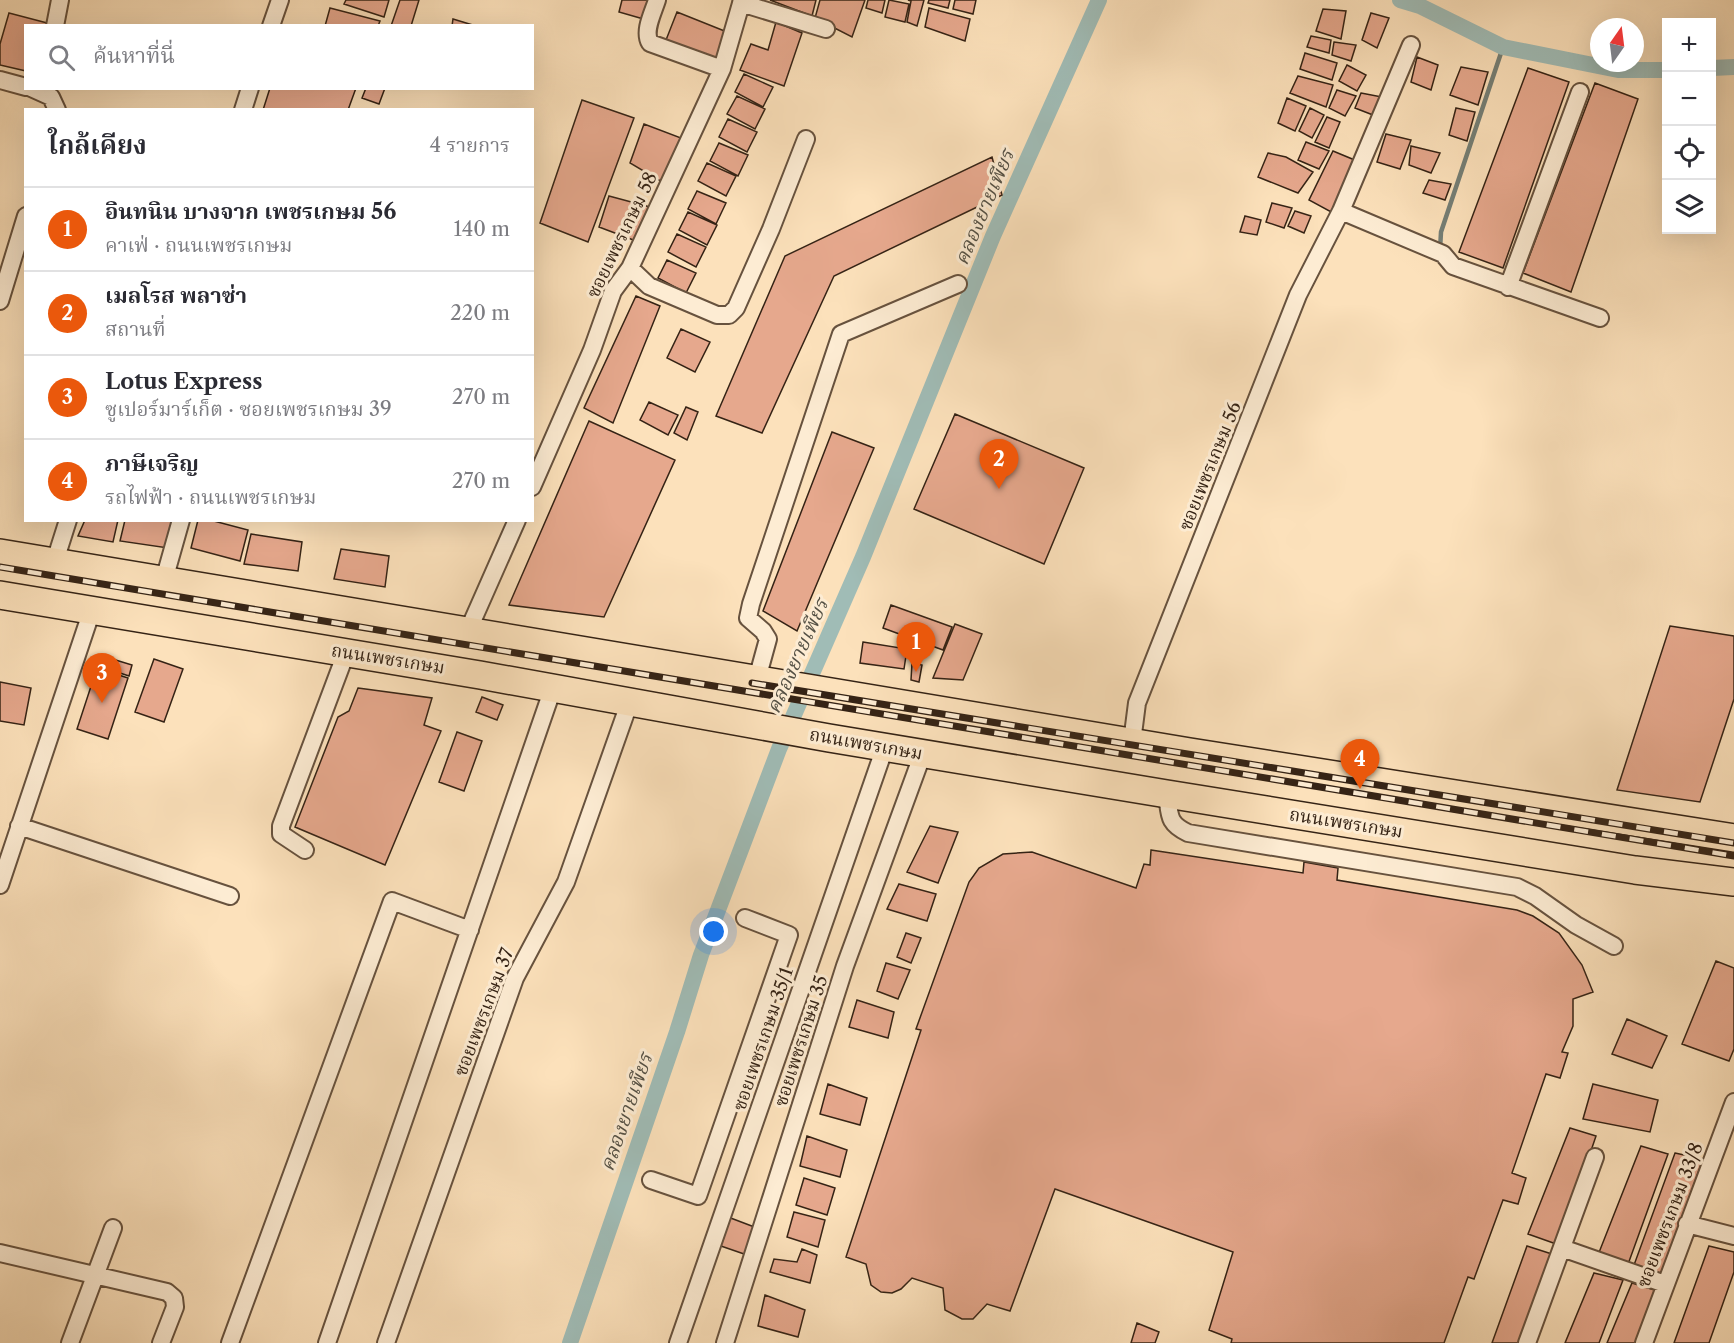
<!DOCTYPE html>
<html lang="th">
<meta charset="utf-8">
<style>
:root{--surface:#fff;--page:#f2f2f3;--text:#2b2b33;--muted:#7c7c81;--line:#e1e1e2;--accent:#ea580c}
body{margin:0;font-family:"Libre Caslon Text","Noto Serif Thai",serif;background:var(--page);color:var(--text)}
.controls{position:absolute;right:18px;top:18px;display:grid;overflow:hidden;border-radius:0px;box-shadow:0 6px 24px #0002}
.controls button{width:54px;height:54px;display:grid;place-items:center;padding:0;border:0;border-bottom:2px solid var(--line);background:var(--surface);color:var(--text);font:30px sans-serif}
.compass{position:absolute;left:1590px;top:18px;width:54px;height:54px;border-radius:50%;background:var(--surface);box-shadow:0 6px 24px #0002;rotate:14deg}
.you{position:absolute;left:714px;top:932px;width:21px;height:21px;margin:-15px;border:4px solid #fff;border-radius:50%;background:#1a73e8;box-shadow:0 0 0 9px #1a73e833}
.badge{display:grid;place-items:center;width:39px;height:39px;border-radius:50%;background:var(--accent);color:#fff;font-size:20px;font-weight:700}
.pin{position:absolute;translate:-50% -50px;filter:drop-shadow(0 2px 3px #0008)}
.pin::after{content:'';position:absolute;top:32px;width:21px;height:18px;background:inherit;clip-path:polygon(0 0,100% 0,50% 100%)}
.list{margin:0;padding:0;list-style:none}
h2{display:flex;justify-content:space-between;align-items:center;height:78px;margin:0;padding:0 24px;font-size:26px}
h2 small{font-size:20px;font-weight:400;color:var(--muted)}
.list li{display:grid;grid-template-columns:39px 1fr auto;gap:18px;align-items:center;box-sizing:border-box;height:84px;padding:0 24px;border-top:2px solid var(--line)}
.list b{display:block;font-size:22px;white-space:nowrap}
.list p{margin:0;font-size:20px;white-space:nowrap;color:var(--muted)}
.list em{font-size:20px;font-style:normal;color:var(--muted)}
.icon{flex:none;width:33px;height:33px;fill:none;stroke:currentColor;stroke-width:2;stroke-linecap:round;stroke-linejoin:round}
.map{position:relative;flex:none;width:1734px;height:1343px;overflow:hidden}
.search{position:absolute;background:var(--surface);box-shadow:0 6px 24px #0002;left:24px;top:24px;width:510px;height:66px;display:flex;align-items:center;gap:15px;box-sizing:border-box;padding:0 21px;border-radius:0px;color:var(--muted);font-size:22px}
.panel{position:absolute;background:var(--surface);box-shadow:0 6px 24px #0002;left:24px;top:108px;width:510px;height:414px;border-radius:0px}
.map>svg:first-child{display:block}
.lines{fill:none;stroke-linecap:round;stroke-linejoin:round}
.stream{stroke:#757f76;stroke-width:4.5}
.canal{stroke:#a0bcb6;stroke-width:16}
.building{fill:#e6a88d;stroke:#352315;stroke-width:1.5}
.street-casing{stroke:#67523e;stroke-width:20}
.primary-casing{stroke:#352315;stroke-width:30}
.street{stroke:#fdecd3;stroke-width:16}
.primary{stroke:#fce1bb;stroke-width:27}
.rail-casing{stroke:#352315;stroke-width:7}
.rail{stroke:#fdecd3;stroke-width:4.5;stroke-dasharray:14;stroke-linecap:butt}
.labels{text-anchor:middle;stroke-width:6;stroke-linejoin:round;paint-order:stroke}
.street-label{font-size:18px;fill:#352315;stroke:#fdecd3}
.water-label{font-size:20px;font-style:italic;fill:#555145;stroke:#fdecd3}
</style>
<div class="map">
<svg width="1734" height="1343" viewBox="0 0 1734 1343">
<rect width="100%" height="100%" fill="#fce1bb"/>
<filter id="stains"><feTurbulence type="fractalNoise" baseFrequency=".00333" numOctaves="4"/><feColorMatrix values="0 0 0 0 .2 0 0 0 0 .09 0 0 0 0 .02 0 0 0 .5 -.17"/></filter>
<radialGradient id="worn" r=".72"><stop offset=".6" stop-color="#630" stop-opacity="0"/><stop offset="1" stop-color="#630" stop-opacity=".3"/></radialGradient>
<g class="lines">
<path class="stream" d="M1440,250l1,-18 62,-185"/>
<path class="canal" d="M1400,0l20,6 83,41 115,23h48
M1712,68l22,-1
M570,1343l107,-311 24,-77 78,-206 84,-192 130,-321 106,-236"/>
</g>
<path class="building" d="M346,0h43l-5,17 -40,-13z
M400,0h19l-8,26h-20z
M622,0h31l-6,20 -28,-8z
M770,0h46l-4,16z
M820,0h45l-13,37 -37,-19z
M868,0h17l-3,13 -16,-5z
M889,0l20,4 -4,18 -20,-5z
M908,0h16l-7,26 -10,-4 4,-21z
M929,0h21l-2,8 -20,-5z
M955,0h21l-3,14 -20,-5z
M330,8l50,13 -2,5h-53z
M929,8l41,11 -5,22 -40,-14z
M1323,9l23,2 -5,28 -25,-8z
M677,12l50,20 -8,29 -53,-21z
M9,13l42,11 -25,2v45l-26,-6v-21z
M1371,13l18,5 -12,30 -15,-8z
M453,19l23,7h-24z
M776,22l26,11 -18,53 -44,-16 11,-26 17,6z
M1311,36l20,4 -2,13 -22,-6z
M1334,42l22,3 -5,16 -19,-6z
M1305,53l32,10 -5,17 -32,-11z
M1417,57l21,8 -7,25 -20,-8z
M1347,65l19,10 -9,16 -18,-10z
M1461,67l27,5 -10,33 -28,-10z
M1528,68l41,14 -66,186 -44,-16z
M744,74l29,13 -10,20 -28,-15z
M1298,76l35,9 -7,22 -36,-14z
M1595,83l43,16 -67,193 -48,-19z
M270,88h86l-8,22h-85z
M366,88h19l-6,16 -17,-6z
M1337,90l19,6 -11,20 -16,-8z
M1361,93l21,4 -9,18 -18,-7z
M737,96l28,13 -10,20 -28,-15z
M1287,98l19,8 -11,25 -17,-8z
M582,100l52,18 -46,124 -48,-19z
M1310,108l14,7 -12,23 -13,-7z
M1456,108l19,4 -8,29 -18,-6z
M1327,117l13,5 -11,26 -14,-6z
M728,119l29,13 -10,20 -28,-15z
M644,124l45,17 -27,41 -32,-19z
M1386,134l25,6 -11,29 -23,-7z
M1306,142l23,9 -10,18 -21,-9z
M719,143l29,12 -10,21 -28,-15z
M1411,146l29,7 -9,20 -22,-8z
M1333,151l24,10 -24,52 -24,-13z
M1268,153l18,4 27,15 -15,21 -40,-16z
M992,157l10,38 -168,81 -72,157 -46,-17 69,-160z
M707,163l29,13 -10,20 -28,-15z
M1429,180l22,4 -6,16 -22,-7z
M697,191l29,12 -10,21 -28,-15z
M609,196l41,11 -14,34 -37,-14z
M1272,203l20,5 -8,20 -18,-6z
M1295,211l16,5 -7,17 -16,-7z
M688,212l29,13 -10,20 -28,-15z
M1245,216l16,4 -4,15 -17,-3z
M677,234l29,13 -10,20 -28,-15z
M667,260l29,13 -10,20 -28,-15z
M636,296l24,10 -47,117 -29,-15z
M681,329l29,13 -15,30 -28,-14z
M649,402l29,13 -10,20 -28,-15z
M686,407l12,5 -11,28 -13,-7z
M955,414l129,54 -40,96 -130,-55z
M589,421l86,39 -71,157 -95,-12z
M832,432l42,16 -77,183 -34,-20z
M85,520h33l-5,22 -35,-6z
M125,520h52l-9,28 -48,-7z
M198,520h12l38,10 -8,31 -49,-13z
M251,534l51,8 -4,29 -54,-7z
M341,549l48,7 -4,31 -51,-8z
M891,605l61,22 -9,23 -60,-22z
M955,624l27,10 -19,46 -30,-2z
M1670,626l64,10v63l-34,103 -83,-12z
M863,642l44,7 -3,20 -44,-6z
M109,658l23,7 -3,11 -24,-8z
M154,659l29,10 -19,53 -29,-10z
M912,663l10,2 -3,17 -8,-2z
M97,668l31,10 -20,61 -31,-10z
M0,682l31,6 -7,37 -24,-4z
M358,688l74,10 -8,27 17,6 -56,134 -90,-38 43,-110 11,-6z
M482,697l21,8 -6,15 -21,-8z
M457,732l25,9 -18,50 -25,-9z
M930,826l28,6 -20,51 -31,-11z
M1151,850l152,23 1,-11 34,6 -1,12 180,30 16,6 26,17 23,32 11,27 -20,7v27l-11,26 6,1 -8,25 -14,-4 -34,99 14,5 -8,26 -15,-4 -29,79 -6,-2 -24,66h-213l1,-4 -23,-9 24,-78 -178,-63 -45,122 -23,-7 -14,15h-11l-17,-9 -2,-22 -31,-10 -11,11 -9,4 -11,-1 -10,-7 -5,-21 -20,-7 75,-227 -5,-1 53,-147 10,-14 24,-14 29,-2 104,36 8,-24 6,1z
M899,884l37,10 -9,27 -40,-12z
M906,933l15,5 -10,25 -14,-6z
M1716,961l18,7v81l-5,12 -47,-17z
M886,963l24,7 -12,29 -21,-8z
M857,1000l37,12 -6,26 -39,-11z
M1627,1019l40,17 -15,32 -40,-14z
M828,1084l39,14 -7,27 -40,-11z
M1593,1084l65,16 -8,32 -67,-13z
M1570,1128l26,8 -37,109 -31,-11z
M807,1136l40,14 -7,27 -40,-11z
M1641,1146l27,8 -41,113 -29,-12z
M1675,1153l28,6 -42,118 -27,-12z
M804,1178l31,10 -8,27 -31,-10z
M794,1212l31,8 -7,27 -31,-10z
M728,1217l29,11 -10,27 -29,-10z
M1527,1246l28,9 -33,88h-30z
M1709,1246l25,6v20l-25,71h-35z
M802,1249l15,6 -7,28 -40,-11 4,-13 23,3z
M1594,1273l29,7 -24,63h-34z
M1632,1283l26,8 -20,52h-31z
M765,1295l40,15 -7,27 -40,-11z
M1137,1323l22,9 -4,11h-24z"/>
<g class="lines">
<g class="street-casing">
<path id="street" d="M657,0c-4,13 -14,31 -7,43l72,26
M741,3l85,26
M55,26l5,-26
M271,26l9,-26
M0,80l26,7
M31,88l20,9 6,13
M243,110l7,-22
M1341,211l102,43 10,12 147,52
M630,268l19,18 68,29h12l7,-7 35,-79 35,-90
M1508,287l72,-195
M0,301l26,-85
M532,487l60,-137 21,-59 17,-23 92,-199 20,-69
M55,561l13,-41
M164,580l17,-60
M468,631l49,-111
M757,679l11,-40 -5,-8 -15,-13 3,-14 90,-270 117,-50
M1132,742l5,-39 161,-408 43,-84 70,-166
M1167,794c3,21 0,29 21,39l329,54 18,9 41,29 38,21
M19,826l211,70
M305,850l-24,-16v-8l65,-173
M0,885l92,-275
M651,1180l47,16 91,-261 -44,-17
M1687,1224l47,12
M1562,1248l103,36
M0,1253l167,39 7,6 1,9 -14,36
M70,1343l43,-115
M230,1343l162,-442 78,29
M327,1343l226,-655
M386,1343l129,-365 51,-96 64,-181
M678,1343l207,-596
M725,1343l120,-377 78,-213
M1527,1343l68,-186
M1644,1343l90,-241"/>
</g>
<g class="primary-casing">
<path id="primary" d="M0,553l1190,199 544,86
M0,595l480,80 349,63 338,56 468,76 99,12"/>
</g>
<use href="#street" class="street"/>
<use href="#primary" class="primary"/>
<g class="rail-casing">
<path id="rail" d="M0,567l1734,289
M752,683l982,160"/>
</g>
<use href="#rail" class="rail"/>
</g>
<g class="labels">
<g class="street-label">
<text transform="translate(622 235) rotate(-64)" y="6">ซอยเพชรเกษม 58</text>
<text transform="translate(1210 466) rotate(-68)" y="6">ซอยเพชรเกษม 56</text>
<text transform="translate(388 659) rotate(9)" y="6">ถนนเพชรเกษม</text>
<text transform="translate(866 744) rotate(10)" y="6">ถนนเพชรเกษม</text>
<text transform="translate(1346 823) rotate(9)" y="6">ถนนเพชรเกษม</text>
<text transform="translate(484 1012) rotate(-69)" y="6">ซอยเพชรเกษม 37</text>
<text transform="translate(763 1039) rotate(-71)" y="6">ซอยเพชรเกษม 35/1</text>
<text transform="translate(801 1041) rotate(-72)" y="6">ซอยเพชรเกษม 35</text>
<text transform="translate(1670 1215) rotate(-69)" y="6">ซอยเพชรเกษม 33/8</text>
</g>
<g class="water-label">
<text transform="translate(984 207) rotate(-67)" y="7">คลองยายเพียร</text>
<text transform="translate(797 656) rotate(-66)" y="7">คลองยายเพียร</text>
<text transform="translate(626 1112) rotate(-71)" y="7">คลองยายเพียร</text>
</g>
</g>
<rect width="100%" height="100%" filter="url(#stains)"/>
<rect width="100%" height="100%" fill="url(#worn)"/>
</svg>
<div class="controls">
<button>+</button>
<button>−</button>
<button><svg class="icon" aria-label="locate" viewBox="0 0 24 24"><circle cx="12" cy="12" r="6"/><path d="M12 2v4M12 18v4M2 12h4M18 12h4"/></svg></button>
<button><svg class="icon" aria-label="layers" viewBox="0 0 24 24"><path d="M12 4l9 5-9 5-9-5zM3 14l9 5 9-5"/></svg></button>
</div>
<svg class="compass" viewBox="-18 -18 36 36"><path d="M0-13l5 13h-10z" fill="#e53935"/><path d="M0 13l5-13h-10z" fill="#7c7c81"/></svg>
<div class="you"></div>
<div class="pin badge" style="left:916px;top:672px">1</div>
<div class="pin badge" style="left:999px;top:489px">2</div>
<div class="pin badge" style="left:102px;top:703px">3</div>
<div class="pin badge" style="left:1360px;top:789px">4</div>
<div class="search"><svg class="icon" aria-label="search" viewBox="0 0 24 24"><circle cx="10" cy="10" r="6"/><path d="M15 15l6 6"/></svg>ค้นหาที่นี่</div>
<section class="panel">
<h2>ใกล้เคียง<small>4 รายการ</small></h2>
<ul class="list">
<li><span class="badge">1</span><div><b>อินทนิน บางจาก เพชรเกษม 56</b><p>คาเฟ่ · ถนนเพชรเกษม</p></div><em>140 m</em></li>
<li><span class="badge">2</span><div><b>เมลโรส พลาซ่า</b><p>สถานที่</p></div><em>220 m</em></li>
<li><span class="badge">3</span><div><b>Lotus Express</b><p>ซูเปอร์มาร์เก็ต · ซอยเพชรเกษม 39</p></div><em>270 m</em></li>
<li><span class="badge">4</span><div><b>ภาษีเจริญ</b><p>รถไฟฟ้า · ถนนเพชรเกษม</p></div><em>270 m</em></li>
</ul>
</section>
</div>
